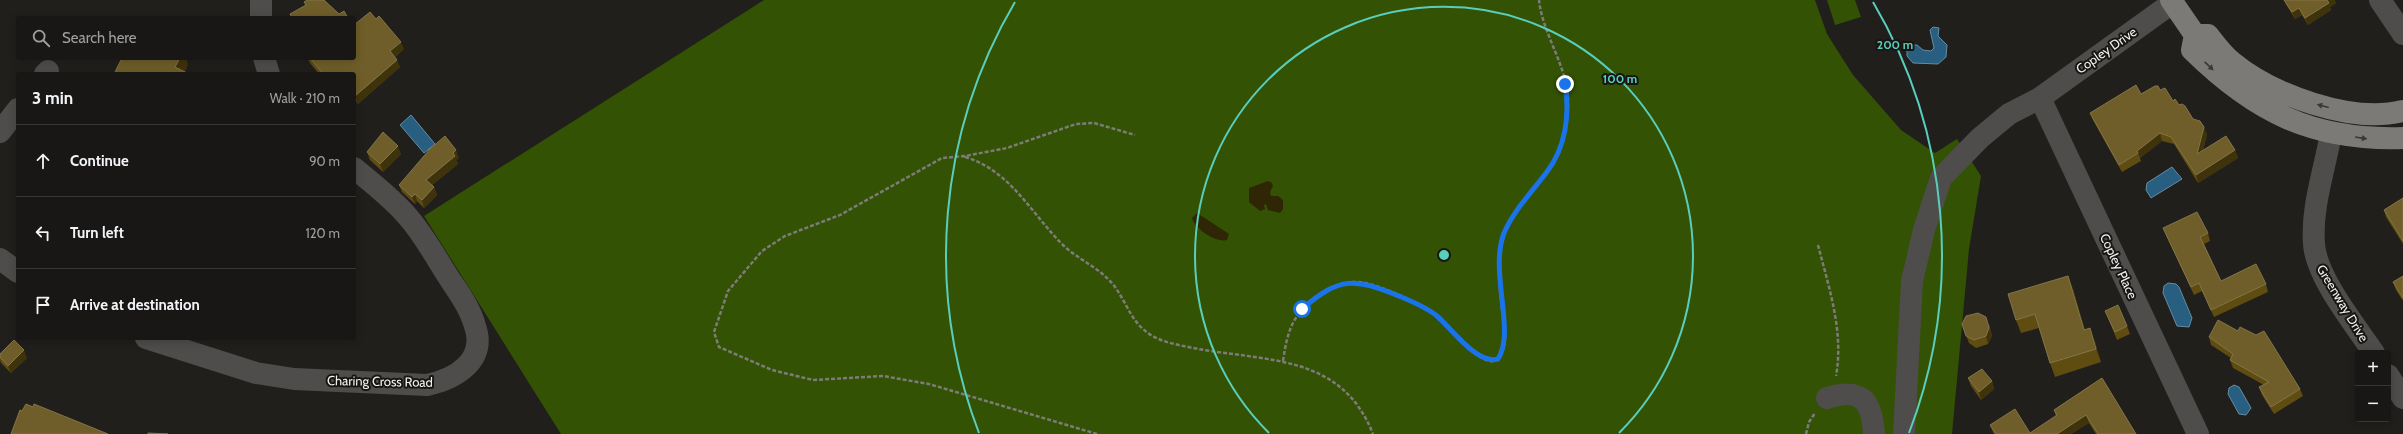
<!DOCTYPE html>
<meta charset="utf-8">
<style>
:root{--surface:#181715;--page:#252422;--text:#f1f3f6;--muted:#9f9fa0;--line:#363634}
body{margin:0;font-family:Cabin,sans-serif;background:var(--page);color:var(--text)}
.controls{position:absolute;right:12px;bottom:12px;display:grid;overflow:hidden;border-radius:4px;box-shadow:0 2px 10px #0003}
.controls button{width:36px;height:36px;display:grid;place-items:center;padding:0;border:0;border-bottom:1px solid var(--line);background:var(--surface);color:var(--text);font:20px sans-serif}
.stop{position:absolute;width:12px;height:12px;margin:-9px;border:3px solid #1a73e8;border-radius:50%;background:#fff}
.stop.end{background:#1a73e8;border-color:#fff;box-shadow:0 1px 4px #0008}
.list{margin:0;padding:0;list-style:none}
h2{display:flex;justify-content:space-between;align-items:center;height:52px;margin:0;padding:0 16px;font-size:17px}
h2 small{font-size:13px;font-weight:400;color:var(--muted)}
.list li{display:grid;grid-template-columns:26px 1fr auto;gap:12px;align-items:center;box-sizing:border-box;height:72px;padding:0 16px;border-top:1px solid var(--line)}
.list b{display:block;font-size:15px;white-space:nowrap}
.list em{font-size:13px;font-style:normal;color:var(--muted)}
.icon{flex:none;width:22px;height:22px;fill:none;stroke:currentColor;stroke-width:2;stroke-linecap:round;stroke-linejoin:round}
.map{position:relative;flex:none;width:2403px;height:434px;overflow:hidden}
.search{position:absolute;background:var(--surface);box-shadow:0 2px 10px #0003;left:16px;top:16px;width:340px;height:44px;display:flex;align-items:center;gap:10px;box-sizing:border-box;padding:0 14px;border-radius:4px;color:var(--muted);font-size:15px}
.panel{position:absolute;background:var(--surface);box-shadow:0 2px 10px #0003;left:16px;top:72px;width:340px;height:268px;border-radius:4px}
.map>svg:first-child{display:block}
.green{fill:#335204}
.sand{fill:#2e2605}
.water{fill:#285f80;stroke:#658ba2}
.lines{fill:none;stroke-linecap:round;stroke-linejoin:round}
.path{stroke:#7d7c7a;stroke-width:2.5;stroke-dasharray:4 2;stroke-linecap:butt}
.minor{stroke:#4e4d4c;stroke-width:22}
.major{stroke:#7c7a77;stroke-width:22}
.wall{fill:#5f4c11}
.shaded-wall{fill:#3f330b}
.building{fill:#6f5e29;stroke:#837548}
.oneway{fill:#3a3936}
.route{stroke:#1a73e8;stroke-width:5}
.ring{fill:none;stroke:#5acebd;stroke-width:2}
.labels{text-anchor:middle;stroke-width:4;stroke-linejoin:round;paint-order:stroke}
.street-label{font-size:13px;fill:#f2f1f0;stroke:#171613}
.centre{fill:#5acebd;stroke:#171613;stroke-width:2}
.ring-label{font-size:12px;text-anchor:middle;font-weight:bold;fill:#5acebd;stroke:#171613;stroke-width:4;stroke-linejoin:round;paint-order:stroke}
</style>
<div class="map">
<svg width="2403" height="434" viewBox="0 0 2403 434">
<rect width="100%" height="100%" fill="#201f1c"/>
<path class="green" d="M764,0h1051l12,34 26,41 48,55 34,23 22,-14 24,37 -12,73 -17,185h-1391l-137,-218z
M1827,0h28l6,17 -26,8z"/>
<path class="sand" d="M1268,181l4,2 1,3 -3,6 1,4h7l5,4v9l-3,4 -12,-3 -2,-6 -2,1 1,4 -5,2 -11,-9v-14z
M1197,213l32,21 -2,6c-11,3 -32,-11 -35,-22z"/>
<path class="water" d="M1933,27l6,1 -1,8 9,9 -1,12 -8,7 -25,-1 -6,-7v-6l5,-5h5l6,5 8,1 3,-3 -4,-18z
M411,115l24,29 -11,9 -24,-28z
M2172,167l10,12 -31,19 -5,-8 1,-7z
M2168,283l8,1 3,3 13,31 -3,9 -12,-1 -14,-33 1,-7z
M2234,385l5,2 12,21 -5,7 -7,-1 -11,-20 1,-6z"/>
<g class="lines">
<path class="path" d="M965,157c44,13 65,54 95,85 14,15 34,23 48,37 15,14 20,37 35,50 14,13 32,15 50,19 73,14 148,5 180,86
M1818,245c11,43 26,87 18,131
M1283,361c5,-32 9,-47 37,-66 11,-7 25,-14 39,-13 17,1 66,23 78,34 12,11 37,43 53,45 2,1 6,-1 9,-2 11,-18 4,-38 2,-58 -2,-21 -4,-46 3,-66 8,-25 28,-42 43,-62 13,-19 21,-46 21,-69 1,-36 -25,-68 -29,-104
M1097,434l-168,-50 -46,-8 -70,4 -41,-10 -53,-23 -5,-15 14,-41 34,-40 23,-15 55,-21 102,-57 23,-2 42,-8 69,-24 18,-1 41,12
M1806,434l3,-12 6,-9"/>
<path class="minor" d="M2380,0l23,34
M261,18v-18
M264,58l5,16
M45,74l3,-3
M2040,98l158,336
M0,132l18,-23
M2331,133c-6,36 -20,74 -17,111 2,33 41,81 60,109
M0,259l18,13
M146,338l110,35 38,6 133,6c28,-6 60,-24 48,-59 -5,-18 -16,-33 -26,-48 -13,-20 -25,-43 -41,-61 -16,-19 -36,-34 -54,-49
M2388,375l15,23
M1827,398c35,-11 45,3 47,36
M1904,434l8,-153 12,-51 17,-52 39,-40 29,-24 31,-16 132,-95"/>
<path class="major" d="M2171,0l24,35 -3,15c63,62 121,91 211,88
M2195,35h13c7,9 15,20 24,27 40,33 120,62 171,49"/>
</g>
<path class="wall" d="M2284,0l52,3 -6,4 1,3 -23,15 -6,-10 -7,4 -8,-13z
M404,49l-9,8 5,10 -42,37 -2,-3 -2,2v-29h-35l-9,-11 -2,-5h46z
M2160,90l19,15 14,14 14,15 -4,17 32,-1 3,8 -40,25 -24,-39 -12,-3 -22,17 1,3 -19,11 -29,-52 -3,-7 51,-19z
M367,152l34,2 -18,18 -13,-12z
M459,158l-3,2 2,4 -26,21 2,2 3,8 -13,13 -7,-7 -2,3 -13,-12 -3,-7z
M2403,198v46l-17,-27 -2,-7z
M2163,228l45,5 2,8 -6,3 17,37 45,3 2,8 -54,25 -12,-26 -8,4 -28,-60z
M2068,276l5,13 12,41 10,12 6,20 -46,15 -5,-14 -11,-35 -18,5 -5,-13z
M2403,276v25l-7,-11 -3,-8z
M2105,311l22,15 3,8 -13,6z
M1962,324h27l3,12 -4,8 -12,4 -7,-5z
M2209,337l91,52 3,7 -29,18 -12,-19 -3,-8 5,-2 -31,-17 -3,-8 1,-2 -20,-13z
M0,354l27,4 -16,15 -10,-10 -1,-3z
M1968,378l24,3 2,8 -13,11 -10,-14z
M2102,378l34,56h-40l-7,-11 -18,11h-77l-1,-2 -3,-7 40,8 26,-17 -2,-6z"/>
<path class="shaded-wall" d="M2326,0h9l1,3 -6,4 1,3 -23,15 -3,-7z
M2299,8l3,7 -7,4 -3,-7z
M401,42l3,7 -11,9 -3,-7z
M180,58h6l2,7 -4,9 -9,-7z
M397,60l3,7 -42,37 -3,-8z
M354,96l2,5 -2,2z
M2204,127l3,7 -7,28 -3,-8z
M2160,133l2,8 -22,17 -3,-7z
M398,146l3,8 -18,18 -3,-8z
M456,150l3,8 -3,2 2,4 -29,23 -3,-7z
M2235,150l3,8 -40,25 -2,-8z
M434,187l3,8 -13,13 -2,-8z
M415,194l2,7 -2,3 -3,-7z
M2068,276l5,13 16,55 -5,-14z
M1986,317l6,19 -4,8 -2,-8z
M2090,328l5,14 6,20 -5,-13z
M24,350l3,8 -16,15 -3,-7z
M1992,381l2,8 -13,11 -2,-8z
M2086,415l3,8 -18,11h-14z"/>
<path class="building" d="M307,0h17l15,14 5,-3 4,7h-56l-2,-4 16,-9 -2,-3z
M2284,0h43l2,3 -24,15 -6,-10 -7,4z
M370,12l6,7 3,-3 22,26 -11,9 7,9 -42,36 -1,-1v-21h-31l-13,-16h44v-33z
M122,58h58l-5,9 14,7h-75z
M2136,85l5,9 14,-8h3l2,4 5,-2 8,13 2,-2 4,6 3,-1 3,2 8,13 7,2 4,6 -7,27 29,-18 9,14 -39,25 -25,-38 -11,-4 -23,18 1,2 -19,12 -29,-52z
M383,132l15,14 -18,18 -13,-12z
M445,136l11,14 -3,3 2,3 -29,24 8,7 -12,13 -7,-6 -3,3 -13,-12 31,-36z
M2403,198v43l-19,-31z
M2197,212l11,21 -8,4 21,44 35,-17 10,20 -55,26 -12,-27 -8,4 -28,-59z
M2068,276l16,54 6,-2 6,21 -46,14 -15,-49 -19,6 -8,-26z
M2403,276v22l-10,-16z
M2118,305l9,21 -12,6 -10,-21z
M1978,313l8,4 3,11 -3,8 -12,4 -8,-4 -4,-12 4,-8z
M2218,320l20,11 2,-4 16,8 8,-4 36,58 -29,18 -12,-20 10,-5 -39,-22 3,-6 -24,-17z
M14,340l10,10 -16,16 -8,-9v-3z
M1982,369l10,12 -13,11 -11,-14z
M2102,378l34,56h-38l-12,-19 -29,19h-61l-6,-9 25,-16 15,24 27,-18 -3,-5z
M26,404l7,3 1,-3 74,30h-97l9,-24 2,1z
M148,433l20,1h-20z"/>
<defs><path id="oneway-solid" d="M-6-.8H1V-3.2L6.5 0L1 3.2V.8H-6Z"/></defs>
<g class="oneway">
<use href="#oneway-solid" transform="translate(2209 66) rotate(43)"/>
<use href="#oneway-solid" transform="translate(2323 106) rotate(-165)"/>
<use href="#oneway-solid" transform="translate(2361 138) rotate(9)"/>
</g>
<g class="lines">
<path class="route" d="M1302,309c38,-33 53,-31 97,-13 12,5 27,11 38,20 15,13 40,49 61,43 18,-28 -9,-87 6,-126 10,-23 27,-40 42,-60 20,-25 24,-59 19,-89"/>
</g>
<g class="ring">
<path d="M1269 433A249 249 0 1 1 1619 433"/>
<path d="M979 433A498 498 0 0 1 1015 2M1873 2A498 498 0 0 1 1909 433"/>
</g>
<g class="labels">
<g class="street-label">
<text transform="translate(2106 50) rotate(-35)" y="5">Copley Drive</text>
<text transform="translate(2119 266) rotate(65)" y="5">Copley Place</text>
<text transform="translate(2343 303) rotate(59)" y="5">Greenway Drive</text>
<text transform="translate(380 381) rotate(1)" y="5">Charing Cross Road</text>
</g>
</g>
<circle cx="1444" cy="255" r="6" class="centre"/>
<g class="ring-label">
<text x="1895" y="49">200 m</text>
<text x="1620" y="83">100 m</text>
</g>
</svg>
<div class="controls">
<button>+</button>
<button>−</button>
</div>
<div class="stop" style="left:1302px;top:309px"></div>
<div class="stop end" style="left:1565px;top:84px"></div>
<div class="search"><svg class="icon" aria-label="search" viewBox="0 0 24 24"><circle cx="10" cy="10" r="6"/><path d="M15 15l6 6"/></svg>Search here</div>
<section class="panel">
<h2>3 min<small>Walk · 210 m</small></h2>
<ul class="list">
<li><svg class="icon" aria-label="ahead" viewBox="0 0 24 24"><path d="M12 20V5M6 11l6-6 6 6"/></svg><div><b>Continue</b></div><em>90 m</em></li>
<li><svg class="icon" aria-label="left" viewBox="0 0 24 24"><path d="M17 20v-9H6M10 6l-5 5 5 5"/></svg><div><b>Turn left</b></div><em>120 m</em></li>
<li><svg class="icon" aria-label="arrive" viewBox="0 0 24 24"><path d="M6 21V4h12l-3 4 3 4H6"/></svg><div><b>Arrive at destination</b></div></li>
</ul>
</section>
</div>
